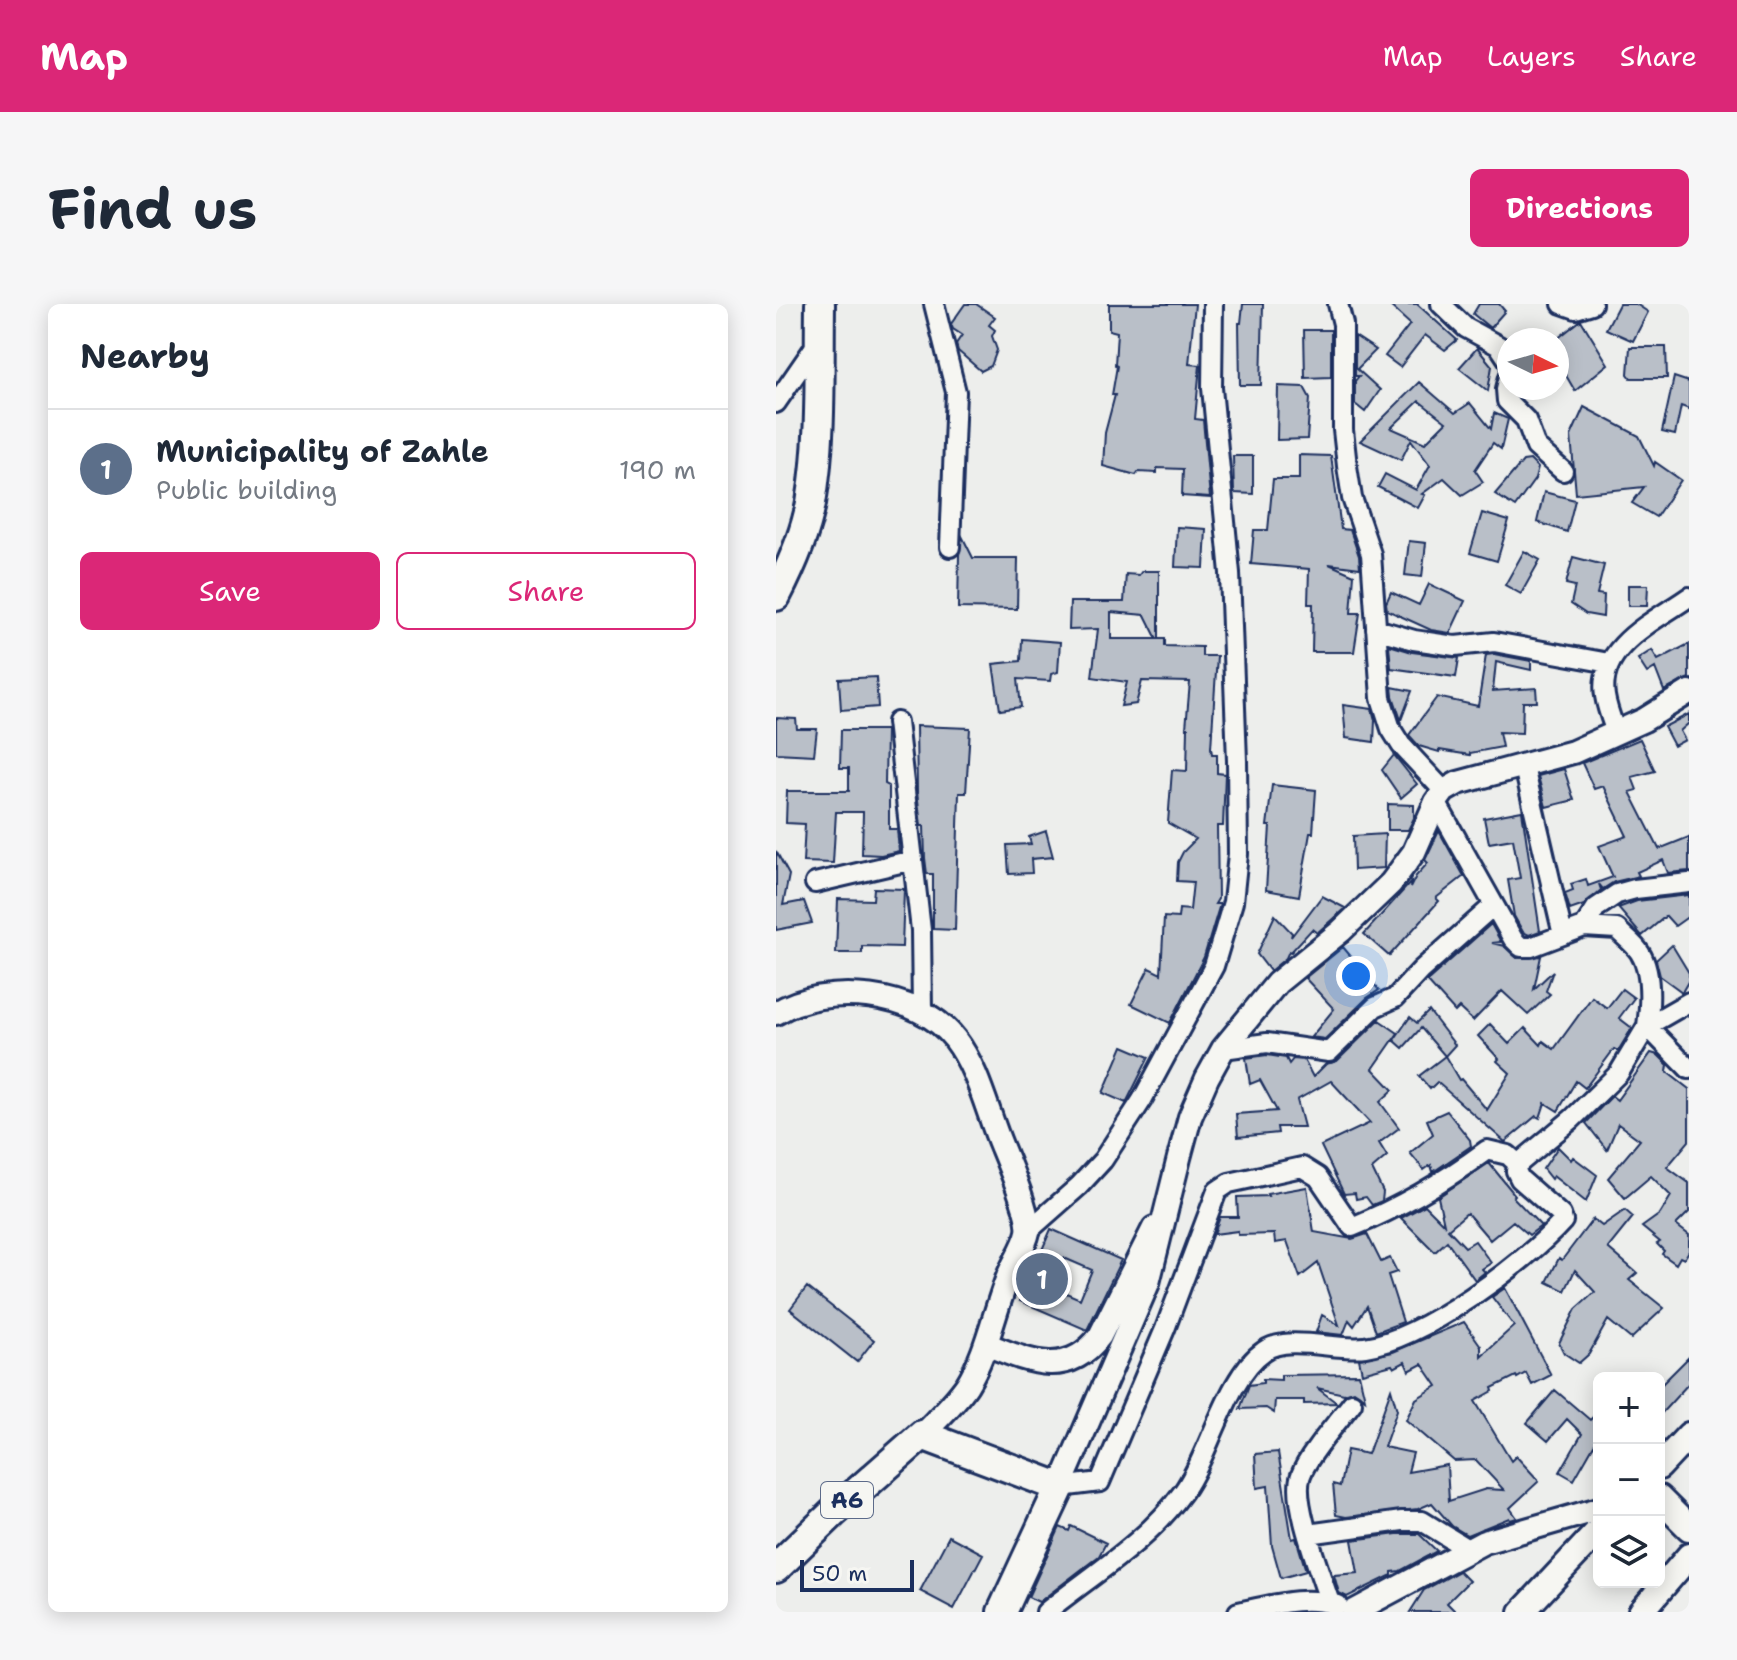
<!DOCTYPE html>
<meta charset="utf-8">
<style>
:root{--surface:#fff;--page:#f6f6f7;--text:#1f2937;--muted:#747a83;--line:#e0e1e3;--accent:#db2777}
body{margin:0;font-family:"Shantell Sans",sans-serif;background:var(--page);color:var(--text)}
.controls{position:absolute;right:24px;bottom:24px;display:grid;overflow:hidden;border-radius:12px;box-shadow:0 4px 20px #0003}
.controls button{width:72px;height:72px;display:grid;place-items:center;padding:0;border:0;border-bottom:2px solid var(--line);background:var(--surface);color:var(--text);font:40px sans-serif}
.compass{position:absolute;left:721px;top:24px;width:72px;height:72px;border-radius:50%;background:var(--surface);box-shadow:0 4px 20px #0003;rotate:95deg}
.scale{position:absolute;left:24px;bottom:20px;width:114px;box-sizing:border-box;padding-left:8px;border:4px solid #1b2f5e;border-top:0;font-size:22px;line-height:28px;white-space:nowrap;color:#1b2f5e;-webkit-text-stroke:6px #f6f6f2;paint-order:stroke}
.you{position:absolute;left:580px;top:672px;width:28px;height:28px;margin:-20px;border:6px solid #fff;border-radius:50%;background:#1a73e8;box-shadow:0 0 0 12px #1a73e833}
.badge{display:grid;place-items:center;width:52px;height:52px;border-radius:50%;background:var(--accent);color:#fff;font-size:26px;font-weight:700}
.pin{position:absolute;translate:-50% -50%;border:4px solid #fff;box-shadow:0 2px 8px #0006}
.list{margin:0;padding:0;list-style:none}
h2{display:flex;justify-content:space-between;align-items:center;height:104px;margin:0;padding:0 32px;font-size:34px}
h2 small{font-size:26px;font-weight:400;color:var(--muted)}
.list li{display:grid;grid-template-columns:52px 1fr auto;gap:24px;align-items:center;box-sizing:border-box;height:120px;padding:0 32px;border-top:2px solid var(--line)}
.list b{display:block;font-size:30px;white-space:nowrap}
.list p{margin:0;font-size:26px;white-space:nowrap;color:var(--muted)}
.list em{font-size:26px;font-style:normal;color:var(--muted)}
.actions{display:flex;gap:16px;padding:24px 32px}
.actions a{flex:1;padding:18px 0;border:2px solid var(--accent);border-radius:12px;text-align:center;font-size:28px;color:var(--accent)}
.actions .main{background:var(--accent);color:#fff}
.icon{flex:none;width:44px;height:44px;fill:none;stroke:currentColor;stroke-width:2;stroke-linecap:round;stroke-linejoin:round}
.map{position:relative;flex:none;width:913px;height:1308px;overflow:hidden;border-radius:12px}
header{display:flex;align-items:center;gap:48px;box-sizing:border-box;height:112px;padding:0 40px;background:var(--accent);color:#fff}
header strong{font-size:38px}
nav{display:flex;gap:44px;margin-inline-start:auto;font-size:28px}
.intro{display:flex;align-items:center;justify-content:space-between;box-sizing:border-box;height:192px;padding:0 48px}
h1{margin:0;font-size:56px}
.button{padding:20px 36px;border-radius:12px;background:var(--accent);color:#fff;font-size:28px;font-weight:700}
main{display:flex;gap:48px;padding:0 48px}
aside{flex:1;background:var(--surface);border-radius:12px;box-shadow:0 4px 20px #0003}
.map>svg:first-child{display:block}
.building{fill:#b9bfc8;stroke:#1b2f5e;stroke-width:2;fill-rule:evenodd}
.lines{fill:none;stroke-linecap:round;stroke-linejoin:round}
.minor-casing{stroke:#1b2f5e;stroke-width:24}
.tertiary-casing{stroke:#1b2f5e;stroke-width:28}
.secondary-casing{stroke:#1b2f5e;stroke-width:30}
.trunk-casing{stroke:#1b2f5e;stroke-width:34}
.minor{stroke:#f6f6f2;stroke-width:18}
.tertiary{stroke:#f6f6f2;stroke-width:22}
.secondary{stroke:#f6f6f2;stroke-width:24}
.trunk{stroke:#f6f6f2;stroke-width:28}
.labels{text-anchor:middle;stroke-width:6;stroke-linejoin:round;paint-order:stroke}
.shield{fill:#f6f6f2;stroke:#5d6b8a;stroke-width:2}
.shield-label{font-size:22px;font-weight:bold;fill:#1b2f5e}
</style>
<header>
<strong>Map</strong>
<nav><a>Map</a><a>Layers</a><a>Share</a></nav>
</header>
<div class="intro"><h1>Find us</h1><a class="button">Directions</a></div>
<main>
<aside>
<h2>Nearby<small></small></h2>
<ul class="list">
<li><span class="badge" style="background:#5c6f8a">1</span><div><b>Municipality of Zahle</b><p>Public building</p></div><em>190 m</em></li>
</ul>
<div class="actions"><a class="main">Save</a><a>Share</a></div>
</aside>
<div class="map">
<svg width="913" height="1308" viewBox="0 0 913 1308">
<rect width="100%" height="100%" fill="#edeeec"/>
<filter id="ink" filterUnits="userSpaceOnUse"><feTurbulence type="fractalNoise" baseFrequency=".0125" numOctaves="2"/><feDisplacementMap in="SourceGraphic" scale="16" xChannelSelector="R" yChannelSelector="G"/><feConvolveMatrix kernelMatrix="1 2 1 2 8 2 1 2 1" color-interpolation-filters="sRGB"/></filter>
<g filter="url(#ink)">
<path class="building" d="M189,0h11l19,13 -6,8 6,5 -3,6 5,14 -6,16 -10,5 -23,-20 -2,-7 6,-9 -9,-6 -2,-5z
M333,0h86l-6,60 11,1 -5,54 8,1 7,78 -28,-2 1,-27 -26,-1v5l-19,-1 -2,3 -33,-9 2,-33 10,-38h-3l5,-29 -2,-1 2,-33 -8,-2z
M467,0h20l-2,81h-21l-1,-62h2z
M612,0h29l40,36 -12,10 -20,-15 -25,32 -15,-11 25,-32z
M703,0h20l6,7 -15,17 -17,-14z
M843,0h17l12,8 -15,29 -27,-12z
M805,16l27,44 -33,27 -18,-31v-21z
M528,26h27v47l-26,1z
M579,32l21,14 -19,19 23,21 -15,22 -10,-8v-23l4,-5h-4z
M854,43h36l1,31h-36l-3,-4z
M701,44l15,18 -4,25 -29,-23z
M898,73l15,5v27l-8,-3 -6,29 -13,-3z
M643,78l36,31 15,-10 21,26 3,-16 14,6 -7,30 -8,-6 -18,27 8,12 -21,13 -18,-17 -22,16 3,1 -7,13 -40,-21 7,-13 31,16 14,-25 -19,-25 -10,20 -41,-19zM643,97l27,21 -21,21 -34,-15z
M502,82l26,1 6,11 -3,41 -30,1z
M808,103l55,29 15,30 1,-4 26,18 -25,37 -24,-14 12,-16 -68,7 -5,-58z
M523,151l32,1 10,73 9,1 9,26 1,12 -31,-4 25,11 -3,38h9l-6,39h-42l1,-48h-5l1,-35 -58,-5 3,-34h14l5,-51h26z
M457,152h20v38l-19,-1z
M754,156l8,8 -3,11 -20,28 -20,-13 28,-33z
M768,188l31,8 -8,32 -30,-10z
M706,209l27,8 -12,40 -27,-8z
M401,223l29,2 -2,39 -29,-1z
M186,232l11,22h45l-1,51 -59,-1 1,-53z
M633,237l17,2 -4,34 -17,-2z
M748,247l16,9 -19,34 -16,-9z
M797,253l31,8 -7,29 7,1 -1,22 -17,-3 -15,-10 4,-18 -9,-2z
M366,267h17v68h6v7l37,1v9h15l-6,92 1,6h5v19l8,1 -2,52h-6l1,73 -3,5h5l-16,53 -34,66 -39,-19 18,-36 12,6 3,-57 14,1 1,-9 11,1 3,-28 -16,-1 1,-19 5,-10 13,-13 -28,-16 4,-53 15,1 1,-43h-2l4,-46 -48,-1 -6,23 -15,2 6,-24 -35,-5 6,-48 -29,1 1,-28h54l2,-28 13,1zM335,308l34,3 12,24h-46z
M653,280l36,17 -15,32 -19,-3 -44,-20 -1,-7 5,-11 28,13z
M852,281h20l-1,21h-19z
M246,335l38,3 -2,30 -7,2 -1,7 -32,-2 3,28 -21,3 -7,-46 28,-3z
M913,340v34l-25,13 -9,-23 -8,5 -9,-14 14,-9 6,10z
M613,341l23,7 47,6 -3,19 -65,-9z
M718,350l37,7v9l-35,-8 -3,29 43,-3 1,14h-14l-1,31 -23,-1 3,15 -32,6v2l-31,-5v2l-20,-6 -10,-11 28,-38 41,9 8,-51z
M100,373l2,30 -37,3 -2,-31z
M616,383l20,4 -11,29 -8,-24z
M567,401l29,4 3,11 -1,22 -28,-4z
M913,410v9l-9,8 5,9 -11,6 -10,-19z
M0,414l20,1 1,10h20l-3,26 -38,-2z
M140,422l54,2 -4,65h-7l-4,137 -22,-1v-55h-6l-2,-16 -1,-32h-3l-4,-35z
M65,426h45l-1,54 4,2v43h8l2,22 -18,4 -19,-1 1,-42h-27l-3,51 -30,-1 2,-38 -19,-1 1,-32h62v-23h-9z
M864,435l15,32 -23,6 5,13 -7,2 29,57 30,-12v34l-21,2 -5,-13 -26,12 2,4 -25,6 -11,7 -4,-5 2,6 -17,15 -14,5 -5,-17 8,-3 -2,-6 15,-5 2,7 25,-9 -14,-31 28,-10 -24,-50 -9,3 -12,-26z
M618,451l23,29 -16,14 -19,-28z
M788,465l10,31 -28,7 -8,-31z
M496,481l44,5 -3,43h-3l-11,63 -33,-6 4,-64h-3z
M612,500l26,1v13l-6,12h-20z
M746,507l18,120 -11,4 -6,-3 -9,-16 -6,-36 12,-2 -7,-39 -24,4 -5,-25z
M270,527l7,26 -22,2 1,14 -23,1 -2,-29 24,-1 -2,-7z
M663,527l25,45 -28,22 3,3 -50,55 -25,-22 47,-52 -1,6 6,-12 12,-13 -3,-3z
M609,530l-1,34 -30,2 -1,-34z
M0,547l13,24 -6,30 21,-4 8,22 -36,7z
M98,584l30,1 -2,58 -40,-1v7h-26l2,-54 35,1z
M913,591v21l-14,10 -9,-10 -24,20 -24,-28 19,-7z
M546,592l23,12 -28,25 -5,-4 -21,23 -2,-1 -3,7 -16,13 -13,-17 18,-39 17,18 -1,4z
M715,620l10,18 -9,1 12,3 13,12 24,-2 -7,33 19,-18 -7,20 4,3 -22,21 -26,-24 -29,30 -14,-13 -4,4 -28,-31z
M896,641l17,28v7l-7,12 -22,-16 -4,-16z
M567,643l36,43 -12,8 -42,41 -14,-2 23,-28 -29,-31z
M846,685l12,9 -15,20 13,10 -14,23 -4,-2 -29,39 -9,-7 -18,30 -13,-8 -5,15 -4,-2 -31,26 -68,-60 -7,7 -11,-13 26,-20 14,24 2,-1 26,31 23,-37 -13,-12 2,-2 -21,-23 12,-12 19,20 16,-16 16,17 2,-4 11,8 38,-52 15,11z
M653,707l26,34 -10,11 -24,-28 -18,20 -9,-8 16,-23 7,6z
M603,716l19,13 -25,36 20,21 -13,12 19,26 -20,15 8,13 -15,13 11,23 -1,9 -10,4 -6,-8 -10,2 -1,-6 -11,1 -23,-48 49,-23 -39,-42 -34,19 7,27h-27l1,6 -40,4 -2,-23 41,-3 -17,-31 -10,4 -4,-26 21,-3 19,3 3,6 4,-5 11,1 9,17 13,-13 11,-3z
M347,742l26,11 -23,46 -23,-10z
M875,749l7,2 10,10 -1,7 22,17v52l-22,26 22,16v29l-13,13 13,10v16l-5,8 -4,-2 -4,7 -14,-10 2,-3 -7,-7 3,-2 -18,-15 18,-13 11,-18 -20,-20 -26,22 -17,-20 32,-38 -22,-16 -11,26 -21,-27 26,-27 5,4z
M671,807l23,29 1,6 -38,26 -2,-7 -7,5 -14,-17 23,-19 -6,-14z
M782,843l13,13 2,-3 24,18 -11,27 -33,-26 -2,3 -8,-10z
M713,859l26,32 -2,2 28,29 -12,9 -16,-14 -23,19 -23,-27 -19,16 17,18 10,-6 16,22 -9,6 3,3 -10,8 -28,-39 -12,11 -34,-34 24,-13 19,19 -6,-27z
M531,883l7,45 38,7 15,-5 14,28 9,-4 7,14 -9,3 15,47 -27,10 -9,-26 -13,20 -5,-6 -6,15 -27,-3 6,-17 17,10 -21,-62 -18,14 -13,-36 -12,2 -1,-9 -36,1v-4l-24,3 6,-17h18l-1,-20 31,-1 -1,-2z
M849,906l8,7 -25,31 29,25 -8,7 35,28 -33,31 -23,-19 -19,34 -10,9 -15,-10 -5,-10 17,-34 19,-17 -20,-22 -10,21 -18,-9 12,-24 3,2 31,-41 9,7z
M275,925l70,31 -34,70 -67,-29zM288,954l28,12 -12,29 -28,-12z
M31,983l67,53 -17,22 -67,-53z
M729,984l46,87 -19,10 -6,-12 -9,5 -1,-2 -24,12 1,3 -18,10 36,60 5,-5 23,25 -29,27 7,10 -7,2 -1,-2 -42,17 -15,-9 -20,-23 -14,6 -72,8 -10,-2 -3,-31 7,2 7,-36 21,4 23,-65 6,21 -13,37 29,6 -5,19 39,-7 2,36 37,-12 18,1 -28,-30 -22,1 -48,-41 10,-21 21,-13 -15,-22 -13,7 -4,-9 -11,6 -2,-3 -30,8 -3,-14 34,-7 71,-30 17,24v10l33,-30 -22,-29z
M913,1053v26l-30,33v-29z
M583,1070l6,25 -11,-8 -10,3 -27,-6 20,15 -33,1v-4h-29l-1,13 -8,-5 -26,1 9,-24 14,-2v-4l18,1v-5z
M779,1086l35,30 9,-9v39l-5,-5 -20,35 -14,-8 22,-38 -15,-15 -19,22 -21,-18z
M502,1148l14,87 4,-1 10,33 -25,7 -9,-32 -4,-60 -11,2 -2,-34z
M295,1222l35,17 -7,13 -60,46 -11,-5 32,-70 9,4z
M621,1230h22l18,17 -37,20 -8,1v3l-45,22 -8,-4 -5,-18 24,-2 -6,-33z
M173,1232l34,18 -29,55 -34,-18z
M683,1267l10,10 -22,22 9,9h-46l14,-22z"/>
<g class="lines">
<g class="minor-casing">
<path id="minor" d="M158,0l22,88 -6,155
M562,0l5,20v106l4,36 5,32 19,56 10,144 10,31 10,16 43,46
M665,0l25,24 33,18 10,15
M786,0l14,5 16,-5
M733,73l-3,12 1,12 19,19 10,27 27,24
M0,99l42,-61
M600,325l38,11 41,6 39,-4 115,21
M121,418l24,208 1,81
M840,428c-4,-11 -9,-23 -11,-36 -8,-49 50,-75 84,-99
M748,463l39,168
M660,498l77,137 8,8h10l53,-20 12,-19 21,-14 18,-5 54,-6
M39,579l98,-23
M808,623l33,2c7,8 18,15 23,24 12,19 10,51 7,73l42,43
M447,745l44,-6 62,9 46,-45 20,-9 26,-28 73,-65
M252,927l51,-45 24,-26 39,-60 72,-134 19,-64 5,-48 -1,-93 -7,-188 -18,-185 1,-84
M284,1183l40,-5 65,-153 52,-138 12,-8 73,-16 16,10 34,50c49,-20 93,-46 135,-77l21,5 10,9
M532,1230l94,-13h20l47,29
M554,1299c-9,-28 -39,-103 -29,-128 7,-20 37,-53 51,-72
M270,1308c47,-38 101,-70 137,-120 28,-39 43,-115 81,-141 24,-17 72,0 101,-4 58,-8 159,-83 198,-126l-2,-6 -41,-36 -4,-8 2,-7 54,-45 47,-46 28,-47 42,-24
M462,1308c36,-7 64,-17 100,-7"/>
</g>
<g class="tertiary-casing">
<path id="tertiary" d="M0,709c49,-31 142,-22 179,26 23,30 32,72 46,106 7,17 30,71 27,87 -3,15 -15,31 -20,45 -14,35 -21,76 -41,108 -13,19 -30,34 -45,50
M210,1040c42,17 81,36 114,-8l54,-108
M284,1183l88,-204 31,-125 11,-41 17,-39 16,-29 54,-66 64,-52 50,-48 23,-31 22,-50 8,-11 14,-8 115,-31 71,-32 45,-28
M577,1308l131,-70 115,-33"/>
</g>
<g class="secondary-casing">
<path id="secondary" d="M883,1163l30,-32
M883,1194l30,30
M746,1308l77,-82
M865,1308l48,-56"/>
</g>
<g class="trunk-casing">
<path id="trunk" d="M0,292c15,-29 29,-61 35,-93 11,-65 8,-133 9,-199
M0,1264l57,-55 89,-78 138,52 -58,125"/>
</g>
<use href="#minor" class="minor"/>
<use href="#tertiary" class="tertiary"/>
<use href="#secondary" class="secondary"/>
<use href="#trunk" class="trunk"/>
</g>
</g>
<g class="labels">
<rect class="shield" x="45" y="1178" width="52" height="36" rx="6"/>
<g class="shield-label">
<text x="71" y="1204">A6</text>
</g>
</g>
</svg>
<div class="controls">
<button>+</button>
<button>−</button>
<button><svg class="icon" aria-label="layers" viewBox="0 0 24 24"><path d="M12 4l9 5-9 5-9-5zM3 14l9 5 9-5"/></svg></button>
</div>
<svg class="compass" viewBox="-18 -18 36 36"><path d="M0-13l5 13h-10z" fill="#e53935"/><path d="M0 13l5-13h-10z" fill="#747a83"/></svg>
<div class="scale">50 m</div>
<div class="you"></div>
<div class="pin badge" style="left:266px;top:975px;background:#5c6f8a">1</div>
</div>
</main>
